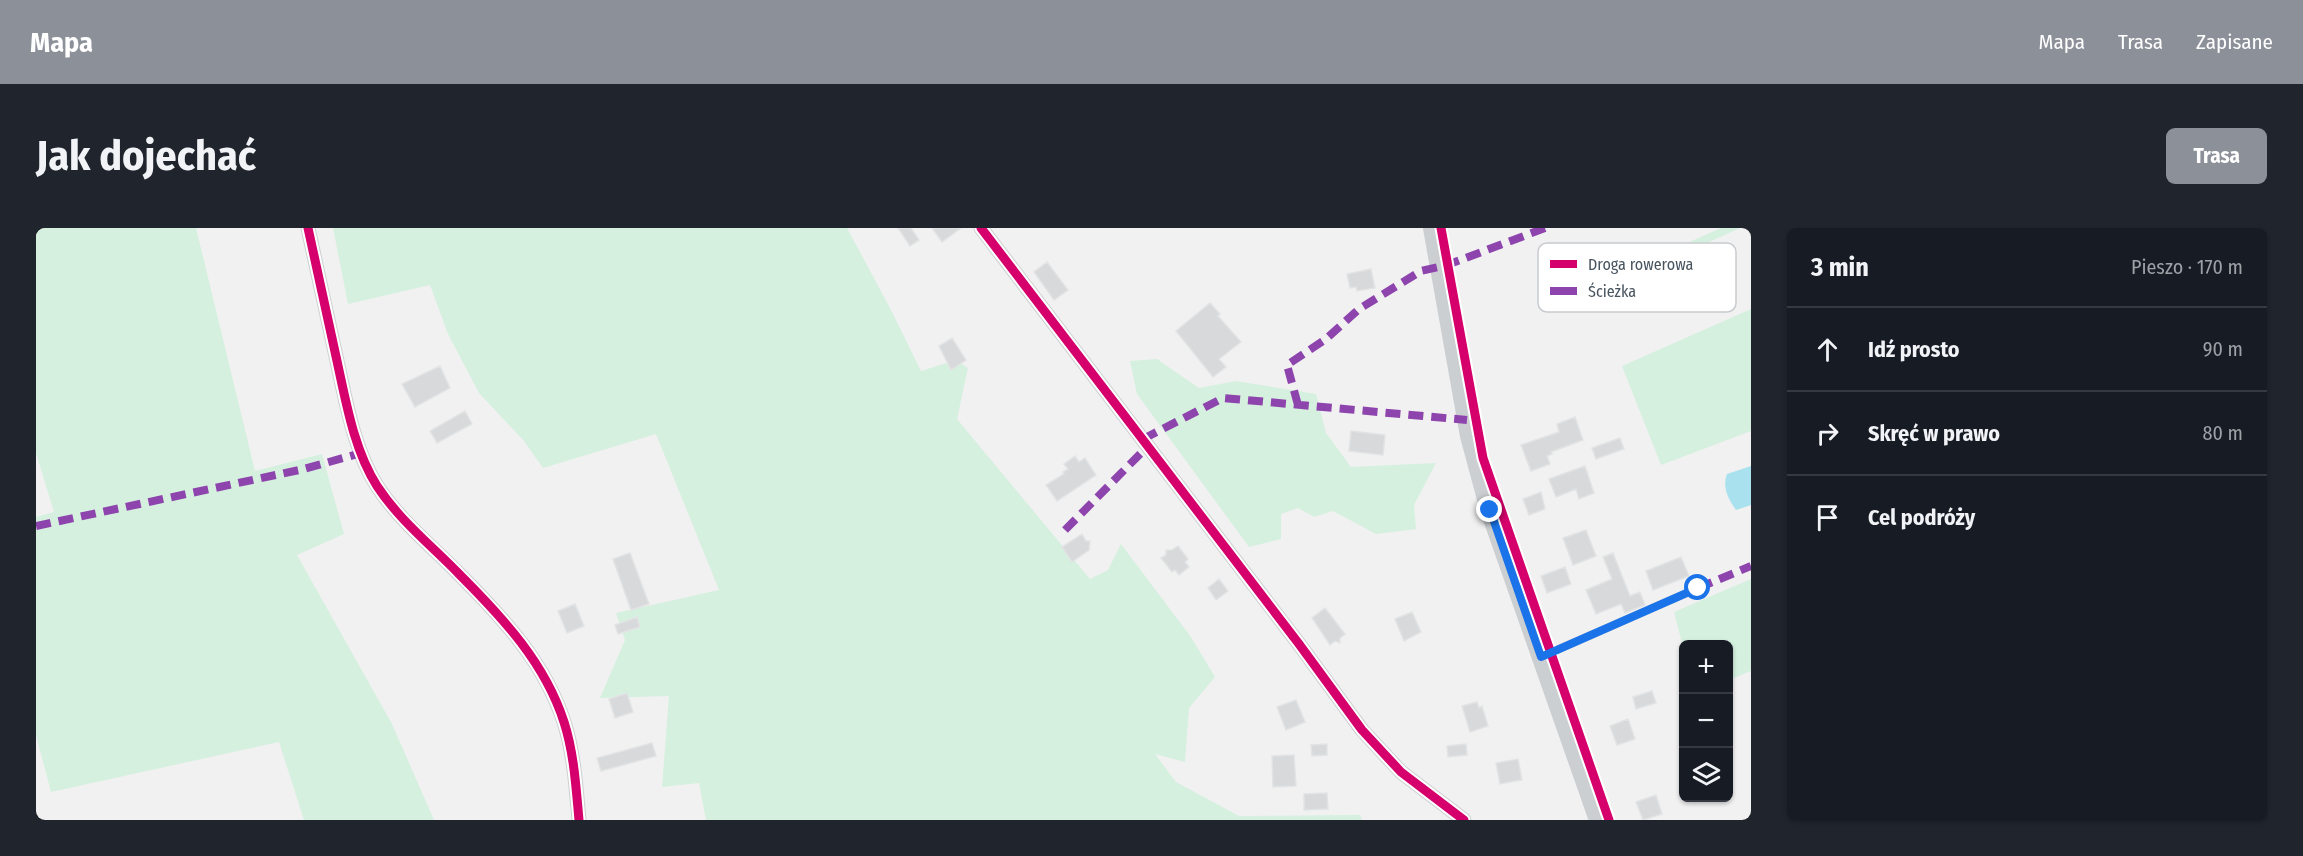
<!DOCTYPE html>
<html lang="pl">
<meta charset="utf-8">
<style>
:root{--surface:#171b24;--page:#20242c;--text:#f1f3f6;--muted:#9ea1a6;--line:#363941;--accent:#8c9099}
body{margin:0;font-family:"Fira Sans Condensed",sans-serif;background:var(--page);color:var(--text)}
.controls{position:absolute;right:18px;bottom:18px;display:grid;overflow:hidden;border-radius:9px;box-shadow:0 2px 4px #0004}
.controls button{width:54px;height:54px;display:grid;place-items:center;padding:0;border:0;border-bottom:2px solid var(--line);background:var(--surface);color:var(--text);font:30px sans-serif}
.stop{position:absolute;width:18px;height:18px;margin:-14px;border:4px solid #1a73e8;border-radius:50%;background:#fff}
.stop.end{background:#1a73e8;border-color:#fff;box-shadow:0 2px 6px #0008}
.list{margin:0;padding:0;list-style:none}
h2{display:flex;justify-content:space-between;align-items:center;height:78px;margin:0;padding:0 24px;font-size:26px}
h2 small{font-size:20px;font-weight:400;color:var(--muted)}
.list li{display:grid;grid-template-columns:39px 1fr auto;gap:18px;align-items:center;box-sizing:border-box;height:84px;padding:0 24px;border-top:2px solid var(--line)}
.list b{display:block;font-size:22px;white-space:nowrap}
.list em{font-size:20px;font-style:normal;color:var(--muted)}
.icon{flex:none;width:33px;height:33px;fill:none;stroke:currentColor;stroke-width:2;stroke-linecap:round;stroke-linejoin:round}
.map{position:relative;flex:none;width:1715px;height:592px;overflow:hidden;border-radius:9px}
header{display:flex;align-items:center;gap:36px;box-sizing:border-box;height:84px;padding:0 30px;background:var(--accent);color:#fff}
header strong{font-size:28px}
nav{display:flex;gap:33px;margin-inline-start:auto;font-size:21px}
.intro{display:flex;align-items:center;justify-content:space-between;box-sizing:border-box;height:144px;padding:0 36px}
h1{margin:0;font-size:42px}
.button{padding:15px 27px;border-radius:9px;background:var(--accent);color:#fff;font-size:21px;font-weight:700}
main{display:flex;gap:36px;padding:0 36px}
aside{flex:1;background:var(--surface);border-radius:9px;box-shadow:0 2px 4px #0004}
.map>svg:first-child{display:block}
.green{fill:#d5f0df}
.water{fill:#a9e1ef}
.building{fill:#d8d9db;stroke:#e2e3e4;stroke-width:1.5}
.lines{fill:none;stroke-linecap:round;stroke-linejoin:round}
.service{stroke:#cccfd2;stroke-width:8}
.minor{stroke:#cccfd2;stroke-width:15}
.tertiary{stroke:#cccfd2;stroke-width:20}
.quiet{stroke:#8e44ad;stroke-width:8;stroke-dasharray:15 8;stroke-linecap:butt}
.cycleway-casing{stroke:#fff;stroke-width:13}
.cycleway{stroke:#d6006c;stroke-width:9}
.route{stroke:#1a73e8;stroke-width:8}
.key{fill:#fff;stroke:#c8cbcf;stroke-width:1.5}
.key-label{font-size:16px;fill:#47535e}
</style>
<header>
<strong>Mapa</strong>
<nav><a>Mapa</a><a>Trasa</a><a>Zapisane</a></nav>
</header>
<div class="intro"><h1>Jak dojechać</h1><a class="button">Trasa</a></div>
<main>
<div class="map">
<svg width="1715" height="592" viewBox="0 0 1715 592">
<rect width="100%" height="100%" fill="#f1f1f1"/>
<path class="green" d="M0,0h160l59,243 67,-17 22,80 -47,21 95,169 42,96h-130l-25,-78 -228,50 -15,-57v-218l18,-5 -18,-59z
M297,0h514l43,80 31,63 35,-11 12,8 -11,51 133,160 18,-9 13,-26 70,93 24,40 -26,31 -4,54 -30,-8 21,28 63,34 121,-1 2,5h-656l-7,-37 -37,4 7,-91 -69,2 25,-58 -9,-27 103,-23 -63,-156 -113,34 -19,-27 -45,-48 -31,-59 -18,-49 -82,19z
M1685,0h19l-159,72 -4,-8z
M1715,81v122l-90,34 -39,-99z
M1121,131l42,29 37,-7 80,13 10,39 25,34 85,-4 -22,42 2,24 -40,5 -43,-23 -19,6 -16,-9 -17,6v25l-32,8 -112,-153 -7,-33z
M1715,351v92l-22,9 -1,-36h-44l-1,3 -9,-35z"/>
<path class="water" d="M1715,238v39l-15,5c-8,-11 -14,-23 -9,-36z"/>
<path class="building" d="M862,0h13l8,12 -9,6z
M896,0h29l-19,14z
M1011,34l21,28 -14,10 -20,-28z
M1335,41l4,19 -18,3 -1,-4 -6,1 -3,-14z
M1174,75l10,11 -2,2 23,26 -22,17 7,8 -13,10 -37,-46z
M916,110l14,22 -15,10 -12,-24z
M404,138l10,22 -35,19 -13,-23z
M429,183l7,13 -35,19 -7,-12z
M1539,189l8,23 -32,12 1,2 -5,2 3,8 -19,7 -10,-26 38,-13 -2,-8z
M1315,203l34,4 -2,20 -34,-4z
M1584,210l4,11 -28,10 -4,-11z
M1039,228l4,6 6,-4 11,17 -39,26 -11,-16 18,-11 -1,-2 5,-3 -4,-5z
M1549,238l9,27 -15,6 -3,-10 -20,8 -7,-18z
M1505,264l4,17 -16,6 -6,-16z
M1550,302l10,26 -23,9 -10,-27z
M1046,306l4,7h4l-1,9 -17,12 -10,-15z
M1142,318l10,13 -3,3 4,5 -10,8 -4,-5 -3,2 -11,-14 5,-3v-5h6z
M594,325l19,51 -18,6 -18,-51z
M1577,325l17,43 10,-4 5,13 -20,8 -4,-9 -25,10 -10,-24 26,-11 -9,-22z
M1645,329l8,19 -36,14 -7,-19z
M1529,339l6,17 -24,9 -6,-17z
M1183,351l9,12 -12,9 -8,-12z
M539,376l9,22 -17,7 -9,-22z
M1289,380l20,26 -5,4v5l-5,-2 -5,4 -18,-27z
M1376,384l9,20 -17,9 -9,-22z
M601,389l3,10 -22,7 -3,-9z
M1616,463l4,12 -20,6 -3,-12z
M591,465l6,19 -18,6 -6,-19z
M1260,472l9,22 -19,8 -9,-23z
M1441,474l2,6 3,-2 6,20 -18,6 -8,-26z
M1592,491l7,20 -18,6 -7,-19z
M616,515l4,13 -55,15 -4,-13z
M1291,516v11l-15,1 -1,-11z
M1430,516l1,11 -19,2 -1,-11z
M1258,527l2,31 -23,1 -1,-31z
M1482,531l4,21 -22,4 -4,-21z
M1291,565l1,16 -24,1v-16z
M1620,567l6,19 -19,6 -7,-18z"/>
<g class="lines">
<path class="service" d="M1507,428l155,-68"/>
<path class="minor" d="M272,0c10,44 19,89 29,133 9,41 17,89 40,125 23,35 54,59 83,89 43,43 85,88 104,147 10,31 12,65 15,98
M945,0l318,416 63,86 39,42 63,48"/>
<path class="tertiary" d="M1397,0l37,208 20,74 109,310"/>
<path class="quiet" d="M1262,177l-11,-40 39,-26 33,-30 62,-38 26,-6 98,-37
M1107,211l80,-41 244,22
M0,298l268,-57 57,-16
M1029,302l83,-84
M1662,360l53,-22"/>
<g class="cycleway-casing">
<path id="cycleway" d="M272,0c10,44 19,89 29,133 9,41 17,89 40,125 23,35 54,59 83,89 43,43 85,88 104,147 10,31 12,65 15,98
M945,0l318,416 63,86 39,42 63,48
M1405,0l42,230 126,362"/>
</g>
<use href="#cycleway" class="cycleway"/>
</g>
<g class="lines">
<path class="route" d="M1454,282l51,147 157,-69"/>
</g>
<rect x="1502" y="15" width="198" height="69" rx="9" class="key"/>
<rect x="1514" y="32" width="27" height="8" fill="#d6006c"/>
<rect x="1514" y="59" width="27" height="8" fill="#8e44ad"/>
<g class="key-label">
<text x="1552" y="42">Droga rowerowa</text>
<text x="1552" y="69">Ścieżka</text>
</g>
</svg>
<div class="controls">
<button>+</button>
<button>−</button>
<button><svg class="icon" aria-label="layers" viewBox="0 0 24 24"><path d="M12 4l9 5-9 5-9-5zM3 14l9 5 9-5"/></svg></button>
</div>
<div class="stop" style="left:1662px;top:360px"></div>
<div class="stop end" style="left:1454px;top:282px"></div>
</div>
<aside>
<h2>3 min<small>Pieszo · 170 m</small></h2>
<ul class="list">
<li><svg class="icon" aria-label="ahead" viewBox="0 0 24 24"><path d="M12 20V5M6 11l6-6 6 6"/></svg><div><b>Idź prosto</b></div><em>90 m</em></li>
<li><svg class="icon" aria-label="right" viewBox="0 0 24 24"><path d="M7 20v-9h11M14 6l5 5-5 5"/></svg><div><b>Skręć w prawo</b></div><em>80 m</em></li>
<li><svg class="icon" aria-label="arrive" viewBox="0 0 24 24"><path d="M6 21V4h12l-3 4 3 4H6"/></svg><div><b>Cel podróży</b></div></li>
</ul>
</aside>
</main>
